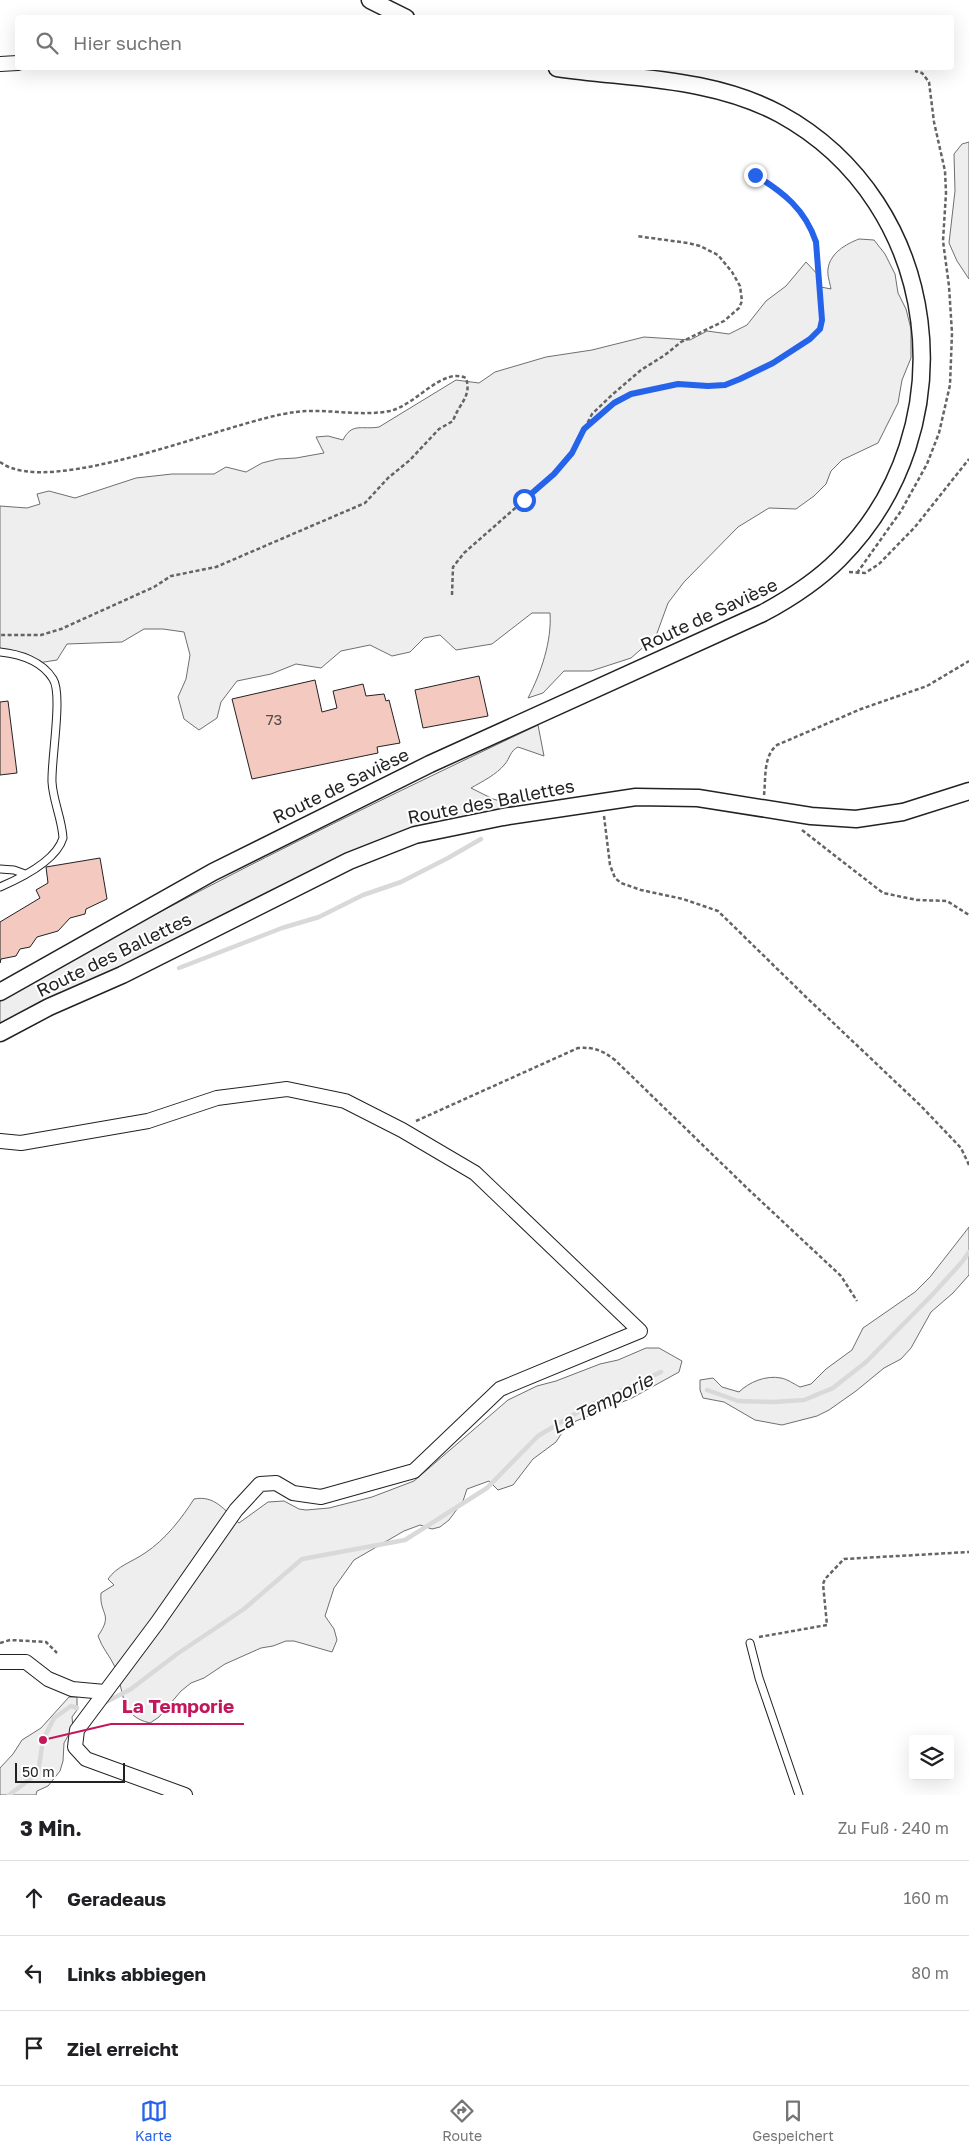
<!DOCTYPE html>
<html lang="de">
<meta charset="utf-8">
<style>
:root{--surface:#fff;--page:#f2f2f2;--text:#202124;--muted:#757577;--line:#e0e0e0;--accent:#2563eb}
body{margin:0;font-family:"Golos Text",sans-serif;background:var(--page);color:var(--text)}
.controls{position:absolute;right:15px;bottom:15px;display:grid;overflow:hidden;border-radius:5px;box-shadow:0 5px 20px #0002}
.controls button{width:45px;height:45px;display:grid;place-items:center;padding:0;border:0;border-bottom:1px solid var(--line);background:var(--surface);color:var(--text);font:25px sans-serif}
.scale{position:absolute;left:15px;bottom:12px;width:110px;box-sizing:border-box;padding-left:5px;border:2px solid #222;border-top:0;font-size:14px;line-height:18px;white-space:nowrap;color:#222;-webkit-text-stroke:4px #fff;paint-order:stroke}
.stop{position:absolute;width:15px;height:15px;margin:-11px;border:4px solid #2563eb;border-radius:50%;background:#fff}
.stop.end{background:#2563eb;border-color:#fff;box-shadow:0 1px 5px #0008}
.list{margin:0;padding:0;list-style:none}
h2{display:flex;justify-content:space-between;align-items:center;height:65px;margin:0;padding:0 20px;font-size:21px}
h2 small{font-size:16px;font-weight:400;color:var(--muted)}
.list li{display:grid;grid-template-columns:32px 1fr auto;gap:15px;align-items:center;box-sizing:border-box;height:75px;padding:0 20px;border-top:1px solid var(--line)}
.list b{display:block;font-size:19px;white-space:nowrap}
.list em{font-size:16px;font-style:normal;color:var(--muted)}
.icon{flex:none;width:28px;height:28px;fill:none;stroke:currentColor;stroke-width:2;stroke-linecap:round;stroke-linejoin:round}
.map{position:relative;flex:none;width:969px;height:1795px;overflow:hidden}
.search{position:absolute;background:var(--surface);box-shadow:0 5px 20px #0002;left:15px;right:15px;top:15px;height:55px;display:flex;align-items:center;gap:12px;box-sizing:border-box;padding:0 18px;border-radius:5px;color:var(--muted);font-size:19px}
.sheet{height:290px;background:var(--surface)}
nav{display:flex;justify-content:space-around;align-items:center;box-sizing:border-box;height:70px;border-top:1px solid var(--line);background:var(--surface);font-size:14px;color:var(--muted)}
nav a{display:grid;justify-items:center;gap:2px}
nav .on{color:var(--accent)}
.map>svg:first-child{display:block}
.green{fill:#eee;stroke:#6f6f6f}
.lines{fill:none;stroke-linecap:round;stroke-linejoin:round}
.stream{stroke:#d9d9d9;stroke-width:4.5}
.building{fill:#f3c9c0;stroke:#222}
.service-casing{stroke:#222;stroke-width:9}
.minor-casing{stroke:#222;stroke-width:16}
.tertiary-casing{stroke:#222;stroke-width:19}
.path{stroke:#646464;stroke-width:2.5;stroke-dasharray:4 2.5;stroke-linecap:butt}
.service{stroke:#fff;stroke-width:7}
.minor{stroke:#fff;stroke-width:14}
.tertiary{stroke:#fff;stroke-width:16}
.route{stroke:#2563eb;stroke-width:6}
.labels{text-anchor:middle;stroke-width:4;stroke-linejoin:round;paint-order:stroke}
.number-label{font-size:15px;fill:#564c4a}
.street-label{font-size:18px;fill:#222;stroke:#fff}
.water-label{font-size:19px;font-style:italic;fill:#222;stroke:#fff}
.leader{fill:none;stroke:#c2185b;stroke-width:2}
.callout-dot{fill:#c2185b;stroke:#fff;stroke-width:2}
.callout-label{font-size:19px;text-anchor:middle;font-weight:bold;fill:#c2185b;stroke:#fff;stroke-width:4;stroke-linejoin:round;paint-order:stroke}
</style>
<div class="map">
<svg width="969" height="1795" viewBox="0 0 969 1795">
<rect width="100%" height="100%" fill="#fff"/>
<path class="green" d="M969,142v137l-12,-18 -8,-18 6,-52 -1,-37 8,-10z
M859,239l15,1 11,14 10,20 3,19 8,16 5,20v29l-9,22 -4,23 -20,40 -36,17 -11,11 -5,13 -12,12 -18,13 -27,-1 -31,19 -54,55 -16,21 -12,33 -25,22 -40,13h-27l-21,22 -15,5c13,-25 24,-57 22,-85h-18l-40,31 -36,6 -16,-15 -16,3 -14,14 -18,4 -22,-11 -29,6 -20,17 -25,-4 -25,10 -34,7 -16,21 -4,16 -18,12 -15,-11 -6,-22 8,-18 4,-24 -6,-23 -21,-3h-19l-22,13 -55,2 -10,16 -19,3 -38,-9v-148l27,2 13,-4 -3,-10 12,-3 26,7 61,-20 36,-4h42l12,-7 20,5 16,-9 16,-4 18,-1 28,-5 -8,-16 12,-1 15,4c9,-18 19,-10 36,-13l77,-47 23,3 16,-11 51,-15 46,-7 52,-13 46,3 17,-9 22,3 18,-9 19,-24 20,-15 20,-24 14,15 1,10 10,2c-1,-6 -4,-14 -3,-20 2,-16 18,-25 31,-30z
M538,725l6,31 -26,-9c-8,4 -8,11 -13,17 -9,11 -22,17 -34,24l22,11 22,6 -9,3 -92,21 -52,18 -136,69 -226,110v-25c174,-102 355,-189 538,-276z
M969,1227v48l-16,18 -22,19 -20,36 -10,11 -17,9 -28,23 -27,19 -12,6 -35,9 -27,-5 -31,-18 -21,-4 -3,-8v-10l13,-2 9,9 17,5c10,-10 27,-17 42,-14 6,1 13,6 19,9l11,-3 15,-15 26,-19 11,-22 52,-36 15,-15z
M646,1348h13l23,13 -3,11 -47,26 -56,23 -11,7 -9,14 -23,17 -20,26 -15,5 -9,-9 -22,8 -4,12 -14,19 -9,7 -8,2 -12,-4 -16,6 -50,29 -20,28 -9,28 9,13 3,11 -5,12 -38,-11h-8l-13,5 -12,2 -36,16 -21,14 -13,5 -10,8 -22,26 -9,6c-31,-7 -25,-31 -35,-56 -5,-11 -13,-19 -17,-31 16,-23 1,-21 3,-43l13,-8 -6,-6c9,-13 24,-17 37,-26 20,-13 37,-35 49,-54 21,-4 30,11 45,24l29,-21 16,-1 15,8 7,1 23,-2 43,-11 42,-16 94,-81 29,-14 19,-5 44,-17 18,-4z
M69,1697h8v13l-5,7 1,10 -9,16 -1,18 -3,10 -12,15 -11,5 -1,4h-36v-27l13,-14 9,-14 19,-12z"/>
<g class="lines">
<path class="stream" d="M179,968l103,-40 37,-11 44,-22 38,-13 47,-24 33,-19
M707,1390l31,11 36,1 30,-2 29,-12 33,-26 67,-68 29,-32 7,-10
M106,1702l25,-13 46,-35 67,-45 58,-50 103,-19 82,-52 51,-52 50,-30 73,-34
M9,1795l29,-22 5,-33 11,-22 17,-12 6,2"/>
</g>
<path class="building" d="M479,676l9,40 -65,12 -8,-38z
M315,680l7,32 15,-4 -4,-17 30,-7 3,12 18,-2 2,7 3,-1 11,43 -23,4 1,6 -126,26 -20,-80z
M8,701l9,72 -17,2v-73z
M100,858l7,41 -21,10 -1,5 -15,4 -12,13 -21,6 -7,10 -10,2 -4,7 -15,3 -1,4v-41l40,-24 -4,-8 12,-7 -2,-16z"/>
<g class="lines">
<g class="service-casing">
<path id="service" d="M0,652c19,2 42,9 53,27 10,15 -2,81 -1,103 1,19 10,37 11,56 -7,23 -42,40 -63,49
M0,869l14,1 11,4
M750,1643l9,35 40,117"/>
</g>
<g class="minor-casing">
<path id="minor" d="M0,64l18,-1
M0,1141l21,2 127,-22 69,-23 70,-9 58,12 57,29 73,43 165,158 -140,58 -86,82 -93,26 -28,-4 -17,-10 -16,1 -24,26 -79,113 -80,107 -2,17 11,12 99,36
M0,1662h26l22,17 24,10 33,3"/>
</g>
<g class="tertiary-casing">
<path id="tertiary" d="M370,0l36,18
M0,992l213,-120 217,-108 333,-151c28,-15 53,-31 76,-54 130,-130 104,-356 -59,-445 -69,-37 -148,-35 -223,-46
M0,1033l49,-26 73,-32 227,-114 66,-26 88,-18 133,-20 62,1 113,18 45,3 47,-7 66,-21"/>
</g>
<path class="path" d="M586,428c15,-11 26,-27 45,-33 12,-5 37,-11 49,-11 15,0 28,3 43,1 21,-3 83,-38 95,-55 3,-3 3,-7 4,-11l-6,-77c-11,-33 -33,-50 -61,-67
M0,462c50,38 231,-42 295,-50 32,-4 63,5 95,-1 26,-6 52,-44 76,-33 6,19 -7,25 -13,43l-14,8 -29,31 -22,18 -23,25 -149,64 -45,9 -17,11 -93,42 -20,6h-41
M849,572l16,1 14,-9 36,-37 54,-68
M857,573l44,-62 26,-47 12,-31 11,-48 2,-52 -3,-47 -6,-45 3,-48 -1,-22 -11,-49 -5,-40 -7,-9 -7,-2
M452,595l1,-28 11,-14 90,-79 18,-21 20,-39 21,-20 28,-24 24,-15 16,-13 43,-21 15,-13 3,-7 -2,-15 -8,-14 -14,-17 -18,-9 -12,-3 -52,-7
M764,795c2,-17 -1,-39 13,-50l84,-36 66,-23 42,-25
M604,816l6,49 5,13 6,5 20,7 42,9 35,12 88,86 115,109 40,42 8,17
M802,830l81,63 34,7 30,1 22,14
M416,1121l162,-73c16,-1 24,2 37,12l133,129 93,87 16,25
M759,1637l68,-12 -4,-41 2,-5 19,-20 125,-7
M0,1643l10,-3 36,2 11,11"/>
<use href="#service" class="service"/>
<use href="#minor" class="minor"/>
<use href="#tertiary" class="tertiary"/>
</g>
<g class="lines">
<path class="route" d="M524,500l30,-26 18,-21 12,-24 30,-26 17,-9 47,-10 30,2 17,-1 15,-6 33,-16 37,-24 10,-10 2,-9 -6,-78c-11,-33 -33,-50 -61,-67"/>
</g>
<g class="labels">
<g class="number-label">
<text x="274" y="725">73</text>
</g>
<g class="street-label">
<text transform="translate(709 615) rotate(-25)" y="6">Route de Savièse</text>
<text transform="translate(341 786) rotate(-26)" y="6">Route de Savièse</text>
<text transform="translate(491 802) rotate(-11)" y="6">Route des Ballettes</text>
<text transform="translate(114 955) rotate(-26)" y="6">Route des Ballettes</text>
</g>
<g class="water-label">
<text transform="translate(602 1403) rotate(-27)" y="7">La Temporie</text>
</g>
</g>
<path class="leader" d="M43 1740L111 1724H244"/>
<circle class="callout-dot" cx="43" cy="1740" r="5"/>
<g class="callout-label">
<text x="178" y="1713">La Temporie</text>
</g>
</svg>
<div class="controls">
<button><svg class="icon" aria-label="layers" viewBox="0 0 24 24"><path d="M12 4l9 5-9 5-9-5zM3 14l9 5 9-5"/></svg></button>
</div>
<div class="scale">50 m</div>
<div class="stop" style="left:524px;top:500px"></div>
<div class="stop end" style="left:755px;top:175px"></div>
<div class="search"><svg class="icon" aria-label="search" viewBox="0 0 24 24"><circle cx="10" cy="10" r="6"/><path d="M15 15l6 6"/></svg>Hier suchen</div>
</div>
<section class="sheet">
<h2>3 Min.<small>Zu Fuß · 240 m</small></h2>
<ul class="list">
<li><svg class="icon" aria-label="ahead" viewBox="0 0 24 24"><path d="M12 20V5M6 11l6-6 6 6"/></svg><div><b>Geradeaus</b></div><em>160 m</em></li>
<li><svg class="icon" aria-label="left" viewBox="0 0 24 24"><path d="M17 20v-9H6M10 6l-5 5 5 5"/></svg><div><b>Links abbiegen</b></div><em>80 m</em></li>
<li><svg class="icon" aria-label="arrive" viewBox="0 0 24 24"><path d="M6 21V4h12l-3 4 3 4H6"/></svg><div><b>Ziel erreicht</b></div></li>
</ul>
</section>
<nav>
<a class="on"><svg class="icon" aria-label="map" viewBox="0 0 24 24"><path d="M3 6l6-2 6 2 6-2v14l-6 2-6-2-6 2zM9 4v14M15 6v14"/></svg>Karte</a>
<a><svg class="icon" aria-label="directions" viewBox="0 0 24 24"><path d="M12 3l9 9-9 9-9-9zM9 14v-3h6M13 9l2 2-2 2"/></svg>Route</a>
<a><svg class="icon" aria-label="saved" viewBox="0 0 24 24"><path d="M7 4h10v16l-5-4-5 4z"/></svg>Gespeichert</a>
</nav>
